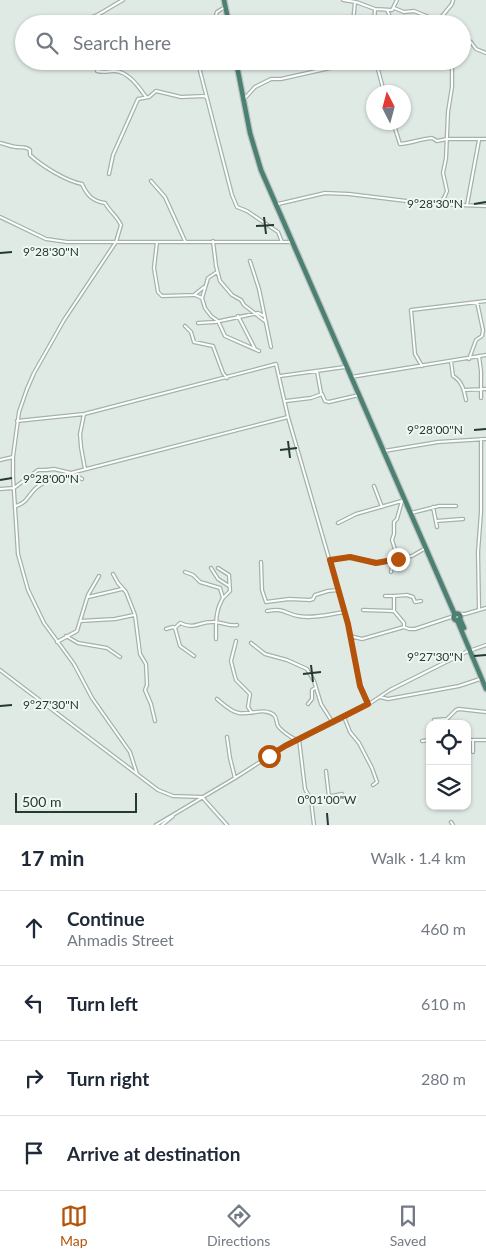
<!DOCTYPE html>
<meta charset="utf-8">
<style>
:root{--surface:#fff;--page:#f2f2f3;--text:#1f2937;--muted:#747a83;--line:#e0e1e3;--accent:#b45309}
body{margin:0;font-family:Lato,sans-serif;background:var(--page);color:var(--text)}
.controls{position:absolute;right:15px;bottom:15px;display:grid;overflow:hidden;border-radius:10px;box-shadow:0 1px 4px #0004}
.controls button{width:45px;height:45px;display:grid;place-items:center;padding:0;border:0;border-bottom:1px solid var(--line);background:var(--surface);color:var(--text);font:25px sans-serif}
.compass{position:absolute;left:366px;top:85px;width:45px;height:45px;border-radius:50%;background:var(--surface);box-shadow:0 1px 4px #0004;rotate:354deg}
.scale{position:absolute;left:15px;bottom:12px;width:122px;box-sizing:border-box;padding-left:5px;border:2px solid #223a32;border-top:0;font-size:14px;line-height:18px;white-space:nowrap;color:#223a32;-webkit-text-stroke:4px #f0f7f3;paint-order:stroke}
.stop{position:absolute;width:15px;height:15px;margin:-11px;border:4px solid #b45309;border-radius:50%;background:#fff}
.stop.end{background:#b45309;border-color:#fff;box-shadow:0 1px 5px #0008}
.list{margin:0;padding:0;list-style:none}
h2{display:flex;justify-content:space-between;align-items:center;height:65px;margin:0;padding:0 20px;font-size:21px}
h2 small{font-size:16px;font-weight:400;color:var(--muted)}
.list li{display:grid;grid-template-columns:32px 1fr auto;gap:15px;align-items:center;box-sizing:border-box;height:75px;padding:0 20px;border-top:1px solid var(--line)}
.list b{display:block;font-size:19px;white-space:nowrap}
.list p{margin:0;font-size:16px;white-space:nowrap;color:var(--muted)}
.list em{font-size:16px;font-style:normal;color:var(--muted)}
.icon{flex:none;width:28px;height:28px;fill:none;stroke:currentColor;stroke-width:2;stroke-linecap:round;stroke-linejoin:round}
.map{position:relative;flex:none;width:486px;height:825px;overflow:hidden}
.search{position:absolute;background:var(--surface);box-shadow:0 1px 4px #0004;left:15px;right:15px;top:15px;height:55px;display:flex;align-items:center;gap:12px;box-sizing:border-box;padding:0 18px;border-radius:28px;color:var(--muted);font-size:19px}
.sheet{height:365px;background:var(--surface)}
nav{display:flex;justify-content:space-around;align-items:center;box-sizing:border-box;height:70px;border-top:1px solid var(--line);background:var(--surface);font-size:14px;color:var(--muted)}
nav a{display:grid;justify-items:center;gap:2px}
nav .on{color:var(--accent)}
.map>svg:first-child{display:block}
.lines{fill:none;stroke-linecap:round;stroke-linejoin:round}
.minor-casing{stroke:#a3b2ac;stroke-width:4.5}
.trunk-casing{stroke:#bdc4c2;stroke-width:7}
.minor{stroke:#fff;stroke-width:2}
.trunk{stroke:#4b8073;stroke-width:4.5}
.route{stroke:#b45309;stroke-width:6}
.ticks{fill:none;stroke:#223a32;stroke-width:2}
.ticks-label{font-size:12px;text-anchor:middle;fill:#223a32;stroke:#f0f7f3;stroke-width:4;stroke-linejoin:round;paint-order:stroke}
</style>
<div class="map">
<svg width="486" height="825" viewBox="0 0 486 825">
<rect width="100%" height="100%" fill="#e0eae5"/>
<g class="lines">
<g class="minor-casing">
<path id="minor" d="M343,0l13,2 19,7 17,1 5,-10
M394,8l10,4 10,-1 32,13
M387,10l2,4v10
M69,20c27,1 33,-9 54,-20
M439,20l13,-16 1,-4
M353,23l2,-21
M213,24l4,-12 8,-5
M374,24l1,-15
M462,36l9,6 5,7 10,4
M202,61l-2,10 32,124 5,12 10,4 31,21 4,10
M330,68l3,-6 14,-1
M97,71c7,2 10,0 17,0 14,0 25,16 32,26
M245,98l10,-11 16,-8h10l49,-11 46,-6 8,30
M393,122l7,22c12,-1 20,-5 32,-6l5,3 10,-2h39
M0,143c6,1 12,4 17,4 6,1 8,-1 13,3v5c12,11 36,26 52,29 5,11 10,17 23,19 5,9 12,13 16,22l-5,17 -52,78 -30,53 -7,16 -8,23 -6,45v19l5,78 10,36 16,33 30,41 18,34 38,54 7,22
M109,174l4,-19 25,-56 11,-2 7,-6 25,6 23,-1 3,2
M151,181l14,16 20,44
M278,204l47,-11 24,1 82,10 55,2
M439,205l6,-9 2,-5 -4,-18 3,-15 2,-46 4,-25v-26
M467,205l12,-65
M0,217l46,22 21,3h226
M213,241l3,25 4,15 12,14 9,5 3,5 22,17
M157,242l-3,26 4,24 4,4 32,-1 10,-8
M250,261l9,28 12,58
M195,295l7,3 3,10 6,8 7,5 7,15 34,15
M202,298l6,-20 9,-6
M238,316l17,33
M198,323l17,-1 43,-9 6,3
M185,326l6,6 3,10 19,4 10,27 4,5
M479,356l2,15v27
M469,359l7,-19 6,-4 1,-6 -6,-28
M451,361l2,15c9,5 11,14 13,24
M422,366l-7,-12 -4,-44 75,-9
M317,371l4,22
M280,376l65,-9
M351,377l135,-22
M464,390l22,-1
M286,401l25,-3 11,-4 3,7 4,1 30,-7
M84,414l-4,20 1,13 4,22
M17,421l67,-7 192,-50 12,53 60,207 12,62 9,18
M384,451l54,-9 48,-3
M0,460l13,-3
M374,486l8,21
M0,489l14,-1 24,-18h8l8,-1 17,4 217,-56
M16,506c10,-3 11,-8 18,-16 10,-10 24,-14 37,-17l11,6
M433,507l4,20
M411,513l28,-7h17
M436,521l27,-2
M338,523l18,-9 49,-14
M398,559l-6,-19 2,-6v-12l3,-3 5,-18
M330,560l20,-3 30,6 32,-7 12,-7
M261,562l1,28 4,12 23,-3 21,1 3,-1 2,-4 13,-4 10,-1
M211,568l7,11 11,7
M218,568l11,7 1,16 -7,7
M185,572l8,3 7,7 20,6 3,10c-8,13 -7,26 -7,41
M391,572l2,-12
M113,574l5,9 8,9 9,23 5,39 6,10 1,21 -2,5 6,14 4,17
M385,596h9v15
M394,596l13,-1 6,2 2,5 6,-1
M88,597l34,-8
M363,610l31,1 10,12v4
M479,610l-1,-58 3,-40v-73
M267,611c19,-3 16,2 31,5 15,3 32,-2 47,-4
M459,614h6l21,-6
M80,621l35,-2 19,-4
M175,628l5,-5c16,7 17,-1 32,-1 9,-1 17,5 25,3
M166,629l7,-2 2,1 5,18 14,10
M66,636l12,7 29,5 13,9
M350,636l12,3 42,-12 5,2h6l39,-13
M236,641l-5,20 3,12 2,7 14,14 -2,13 4,6
M57,642l20,-11 11,-36 11,-19
M251,643l14,11 22,6 20,9 7,12 7,23 12,19
M472,650l14,-5
M0,670l158,120 15,6 29,1 25,28
M380,697l8,2 71,-13 21,-7
M217,699c6,5 14,13 22,14 11,2 26,-6 35,2 3,3 2,7 4,11 5,7 12,10 18,14
M308,704l4,-5v-9l3,-2
M344,717l6,15 9,11 13,25 5,14 -4,3
M434,720l13,-1 9,-9 3,-1 27,3
M227,737l3,21 5,20
M299,739l6,50 6,11 3,25
M467,740h19
M473,740v12
M422,741l8,-1
M326,771l3,26
M311,800l31,-6
M451,822l2,3
M156,825l79,-47 50,-32 48,-23 36,-19 21,-14 80,-40
M162,825l11,-9"/>
</g>
<g class="trunk-casing">
<path id="trunk" d="M224,0l5,24
M236,61l14,72 11,37 194,445
M453.5 617a3.5 3.5 0 1 1 7 0a3.5 3.5 0 1 1-7 0Z
M460,619l4,9
M457,620l29,69"/>
</g>
<use href="#minor" class="minor"/>
<use href="#trunk" class="trunk"/>
</g>
<g class="lines">
<path class="route" d="M269,756l16,-10 83,-42 -8,-18 -12,-62 -18,-64 20,-3 26,6 22,-4"/>
</g>
<path class="ticks" d="M474,204l12,-2M264,217l2,17M256,226l18,-1M0,253l12,-1M474,430l12,-1M288,441l2,17M280,450l17,-2M0,480l12,-2M474,656l12,-1M311,665l2,17M303,674l18,-2M0,706l12,-1M327,813l1,12"/>
<g class="ticks-label">
<text x="435" y="208">9°28'30"N</text>
<text x="51" y="256">9°28'30"N</text>
<text x="435" y="434">9°28'00"N</text>
<text x="51" y="483">9°28'00"N</text>
<text x="435" y="661">9°27'30"N</text>
<text x="51" y="709">9°27'30"N</text>
<text x="327" y="804">0°01'00"W</text>
</g>
</svg>
<div class="controls">
<button><svg class="icon" aria-label="locate" viewBox="0 0 24 24"><circle cx="12" cy="12" r="6"/><path d="M12 2v4M12 18v4M2 12h4M18 12h4"/></svg></button>
<button><svg class="icon" aria-label="layers" viewBox="0 0 24 24"><path d="M12 4l9 5-9 5-9-5zM3 14l9 5 9-5"/></svg></button>
</div>
<svg class="compass" viewBox="-18 -18 36 36"><path d="M0-13l5 13h-10z" fill="#e53935"/><path d="M0 13l5-13h-10z" fill="#747a83"/></svg>
<div class="scale">500 m</div>
<div class="stop" style="left:269px;top:756px"></div>
<div class="stop end" style="left:398px;top:559px"></div>
<div class="search"><svg class="icon" aria-label="search" viewBox="0 0 24 24"><circle cx="10" cy="10" r="6"/><path d="M15 15l6 6"/></svg>Search here</div>
</div>
<section class="sheet">
<h2>17 min<small>Walk · 1.4 km</small></h2>
<ul class="list">
<li><svg class="icon" aria-label="ahead" viewBox="0 0 24 24"><path d="M12 20V5M6 11l6-6 6 6"/></svg><div><b>Continue</b><p>Ahmadis Street</p></div><em>460 m</em></li>
<li><svg class="icon" aria-label="left" viewBox="0 0 24 24"><path d="M17 20v-9H6M10 6l-5 5 5 5"/></svg><div><b>Turn left</b></div><em>610 m</em></li>
<li><svg class="icon" aria-label="right" viewBox="0 0 24 24"><path d="M7 20v-9h11M14 6l5 5-5 5"/></svg><div><b>Turn right</b></div><em>280 m</em></li>
<li><svg class="icon" aria-label="arrive" viewBox="0 0 24 24"><path d="M6 21V4h12l-3 4 3 4H6"/></svg><div><b>Arrive at destination</b></div></li>
</ul>
</section>
<nav>
<a class="on"><svg class="icon" aria-label="map" viewBox="0 0 24 24"><path d="M3 6l6-2 6 2 6-2v14l-6 2-6-2-6 2zM9 4v14M15 6v14"/></svg>Map</a>
<a><svg class="icon" aria-label="directions" viewBox="0 0 24 24"><path d="M12 3l9 9-9 9-9-9zM9 14v-3h6M13 9l2 2-2 2"/></svg>Directions</a>
<a><svg class="icon" aria-label="saved" viewBox="0 0 24 24"><path d="M7 4h10v16l-5-4-5 4z"/></svg>Saved</a>
</nav>
